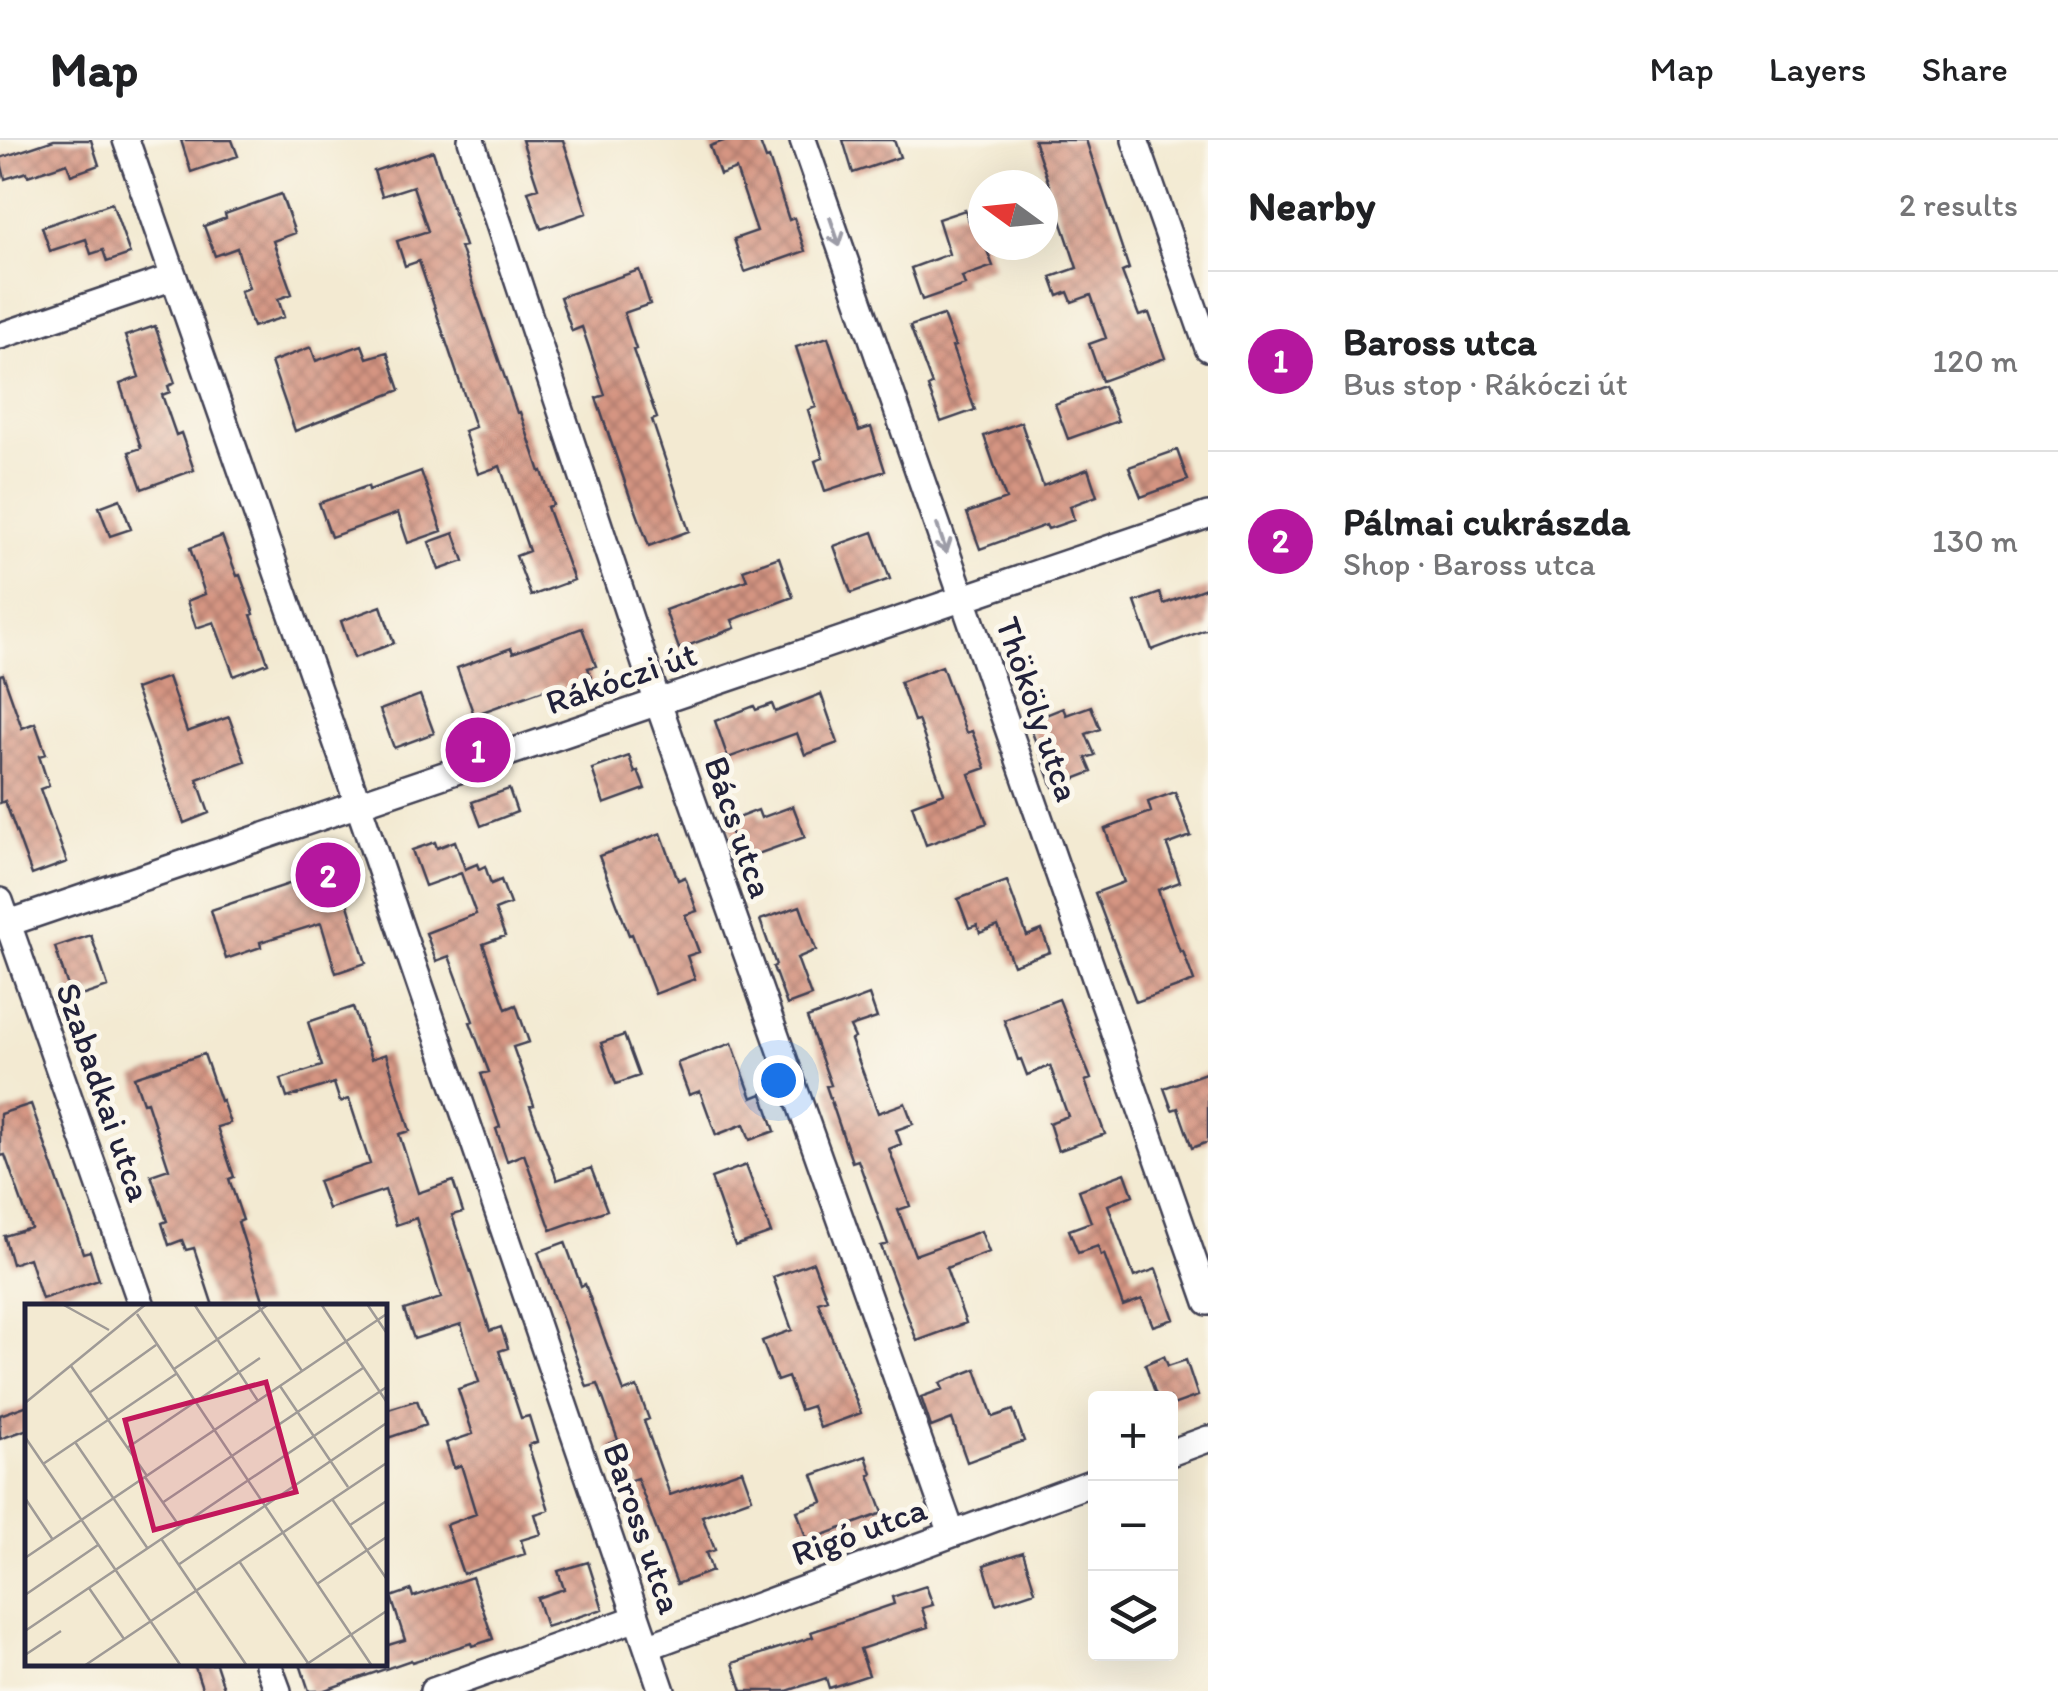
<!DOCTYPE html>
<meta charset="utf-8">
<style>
:root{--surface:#fff;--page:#f2f2f2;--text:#202124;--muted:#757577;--line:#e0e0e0;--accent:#b5179e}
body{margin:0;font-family:Itim,sans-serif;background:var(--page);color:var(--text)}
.controls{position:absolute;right:30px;bottom:30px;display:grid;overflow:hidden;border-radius:10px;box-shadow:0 10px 40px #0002}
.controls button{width:90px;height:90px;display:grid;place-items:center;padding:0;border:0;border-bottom:2px solid var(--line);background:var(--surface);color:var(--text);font:50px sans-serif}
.compass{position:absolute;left:968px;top:30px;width:90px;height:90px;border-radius:50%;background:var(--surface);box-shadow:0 10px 40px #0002;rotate:285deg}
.you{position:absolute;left:778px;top:940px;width:35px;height:35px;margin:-25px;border:8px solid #fff;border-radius:50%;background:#1a73e8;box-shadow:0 0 0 15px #1a73e833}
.badge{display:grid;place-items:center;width:65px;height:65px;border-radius:50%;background:var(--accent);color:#fff;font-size:32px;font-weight:700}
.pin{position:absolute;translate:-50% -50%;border:5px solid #fff;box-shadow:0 2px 10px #0006}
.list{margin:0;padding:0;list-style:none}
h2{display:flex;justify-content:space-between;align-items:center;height:130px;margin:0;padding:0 40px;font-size:42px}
h2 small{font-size:32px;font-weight:400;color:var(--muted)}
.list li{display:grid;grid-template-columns:65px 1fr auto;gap:30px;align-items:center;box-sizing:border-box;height:180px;padding:0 40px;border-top:2px solid var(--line)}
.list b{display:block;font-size:38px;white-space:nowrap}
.list p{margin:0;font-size:32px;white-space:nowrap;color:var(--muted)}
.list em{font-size:32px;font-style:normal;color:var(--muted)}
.icon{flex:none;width:55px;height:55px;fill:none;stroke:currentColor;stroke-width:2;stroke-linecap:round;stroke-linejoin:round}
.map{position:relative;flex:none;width:1208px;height:1551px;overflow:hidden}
header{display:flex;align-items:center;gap:60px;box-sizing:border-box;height:140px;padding:0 50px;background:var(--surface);border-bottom:2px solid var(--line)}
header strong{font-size:48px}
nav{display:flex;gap:55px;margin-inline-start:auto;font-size:35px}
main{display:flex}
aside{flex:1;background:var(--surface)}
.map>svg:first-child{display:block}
.building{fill:url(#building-cross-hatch)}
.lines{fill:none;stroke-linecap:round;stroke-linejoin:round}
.minor-casing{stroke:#414052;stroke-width:30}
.minor{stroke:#fff;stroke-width:25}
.oneway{stroke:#9c9ca7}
.labels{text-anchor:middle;stroke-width:10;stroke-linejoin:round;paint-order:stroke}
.street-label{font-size:35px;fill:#22223b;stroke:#fbf7ec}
.inset-road{fill:none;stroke:#9f9a96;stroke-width:2.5}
.view{fill:#c2185b;fill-opacity:0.15;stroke:#c2185b;stroke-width:5}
.inset-edge{fill:none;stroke:#22223b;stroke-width:5}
</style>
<header>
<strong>Map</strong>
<nav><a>Map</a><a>Layers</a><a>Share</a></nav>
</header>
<main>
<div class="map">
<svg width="1208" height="1551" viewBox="0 0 1208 1551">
<defs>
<pattern id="building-cross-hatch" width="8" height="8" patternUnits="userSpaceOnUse" patternTransform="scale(2.5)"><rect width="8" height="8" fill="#d59582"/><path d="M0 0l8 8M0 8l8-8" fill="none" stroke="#ac796c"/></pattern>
</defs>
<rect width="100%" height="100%" fill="#fbf7ec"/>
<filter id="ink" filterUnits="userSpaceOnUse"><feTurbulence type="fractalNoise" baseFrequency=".01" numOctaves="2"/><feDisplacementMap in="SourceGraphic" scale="20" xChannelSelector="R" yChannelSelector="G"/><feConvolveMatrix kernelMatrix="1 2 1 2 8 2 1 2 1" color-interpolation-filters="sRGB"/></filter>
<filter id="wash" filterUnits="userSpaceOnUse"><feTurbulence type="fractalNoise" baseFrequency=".0048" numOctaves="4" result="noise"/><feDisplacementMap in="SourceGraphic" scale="40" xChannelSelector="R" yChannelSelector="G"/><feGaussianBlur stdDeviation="2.25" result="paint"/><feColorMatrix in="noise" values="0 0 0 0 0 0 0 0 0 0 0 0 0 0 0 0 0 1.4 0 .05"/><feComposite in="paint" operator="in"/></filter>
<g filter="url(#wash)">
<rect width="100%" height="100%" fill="#f3ead2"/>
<g id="blocks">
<path class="building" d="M54,0h37l8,25 -28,10 -4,-12 -39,13 -1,-4 -22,7 -5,-21z
M181,0h51l6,16 -47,16z
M522,0h41l24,73 -46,16 -13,-38 10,-3z
M726,0h33l7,19 3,-1 20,62 5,-2 11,33 -60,21 -11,-33 23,-8 -21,-62 -16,6 -10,-29z
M843,0h51l6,17 -47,16z
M1034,0h52l43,129 -7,3 17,44 10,-3 16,45 -63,23 -13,-37 17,-6 -15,-43 -19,7 -4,-10 -10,4 -7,-19 26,-9z
M433,11l32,95 -5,1 57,166 3,-1 20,60 2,-1 11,34 -6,2 27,73 -43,16 -15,-40 13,-5 -29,-85 -22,8 -14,-43 11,-4 -56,-166 -14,5 -8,-25 31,-10 -15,-45 -31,10 -8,-25z
M281,54l14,39 -22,8 19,53 -14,5 6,18 -31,10 -13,-36 9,-3 -12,-40 -22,8 -11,-30 22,-8 -1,-4z
M112,63l18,51 -23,8 -4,-12 -12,4 -5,-15 -36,12 -8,-24z
M965,70l4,11 14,-5v29h2l8,21 -31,11 3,8 -43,15 -11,-32 38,-14 -11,-35z
M639,130l11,34 -26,9 12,36 -3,1 24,68 -5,2 37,111 -40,15 -18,-49h-1l-34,-99 9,-3 -23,-68 -10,4 -12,-34z
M943,175l12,31 -3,1 23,63 -34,12 -13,-35 4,-2 -22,-59z
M155,186l20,57 -7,3 2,6 -8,3 14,40 5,-2 13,37 -52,19 -13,-37 12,-4 -21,-64 19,-7 -14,-41z
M828,197l31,94 12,-4 14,44 -60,20 -10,-30 8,-3 -15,-48 8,-3 -20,-60z
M362,205l5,13 20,-6 13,38 -105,41 -24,-69 40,-15 5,14z
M1104,246l14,35 -50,18 -13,-35z
M1021,282l22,64 45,-17 9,27 -27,10 4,14 -26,9 -2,-4 -66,24 -13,-36 39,-14 -22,-63z
M1177,310l11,30 -47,17 -12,-30z
M421,331l21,60 -34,12 -10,-30 -67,24 -12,-34 49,-17 1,4z
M120,359l11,30 -21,7 -11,-29z
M873,392l17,47 -39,14 -17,-47z
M454,393l10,28 -25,9 -10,-28z
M222,396l15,40 3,-1 14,39 -3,1 17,48 -34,13 -20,-54 -18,6 -9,-27 18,-7 -15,-46z
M779,417l14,40 -61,23 3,8 -56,21 -14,-39 82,-30 -4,-10z
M1208,447v42l-56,21 -17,-48 25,-9 4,11z
M381,466l13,37 -40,15 -13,-37z
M582,488l14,38 -8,2 5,14 -29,11 -4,-9 -86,31 -17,-47 54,-20 2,5z
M942,526l24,67 6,-2 14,37 -17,6 18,49 -61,22 -14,-40 32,-12 -26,-73 -4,1 -14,-39z
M3,534l19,54 13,-5 11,31 -7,2 10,30 -9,3 27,73 -35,13 -27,-74 -5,2v-128z
M168,537l19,55 42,-15 16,44 -48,18 12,34 -25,10 -49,-134z
M821,554l17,49 -33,12 -8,-22 -69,25 -13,-37 39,-15 2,4 16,-6 3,8z
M420,555l14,38 -40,15 -14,-38z
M1091,566l9,23 -14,5 9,21 -9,3 6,14 -39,15 -25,-65 35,-14 3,7z
M629,616l6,17 3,-2 7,18 -41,15 -12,-35z
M509,649l8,23 -36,14 -9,-24z
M1175,652l16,44 -24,9 13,37 -22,8 22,62 3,-1 11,30 -58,21 -41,-109 29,-11 -19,-53 46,-17 -3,-10z
M793,666l12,31 -64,23 -14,-38 31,-12 3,8z
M661,693l17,47 7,-3 12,34 -12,4 14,37 -12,4 8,23 -40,15 -23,-60 -3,1 -30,-79z
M455,701l10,28 12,-5 2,5 6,-3 6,18 10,-4 9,24 -15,6 10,26 -22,8 23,65 10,-4 13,37 -16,5 21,58 -4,1 27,74 34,-12 16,42 -56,20 -27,-76 -17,7 -11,-32 4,-2 -19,-53 8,-2 -19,-50 3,-1 -24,-65 -13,5 -10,-28 50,-19 -15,-41 -36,13 -13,-36 23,-8 2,6z
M327,723l9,4 30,96 -30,10 -15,-50 -61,19 1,5 -35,12 -15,-49 96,-32 -3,-8z
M1007,741l20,55 15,-6 8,22 -37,13 -15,-39 -18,7 -3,-8 -8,3 -11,-29z
M800,766l16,44 -19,8 14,38 -24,9 -14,-38 3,-2 -16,-45z
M91,795l17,52 -36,12 -17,-52z
M869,855l8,23 -27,9 5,11 -4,2 27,73 27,-10 8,21 -17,6 5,14 -12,5 21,57 -12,4 17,45 66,-24 8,21 -43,16 20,55 -49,18 -36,-95 7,-2 -30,-84 -6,2 -12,-35 -14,-41 5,-1 -24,-67z
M1059,859l32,80 -6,2 20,53 -47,17 -9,-28 19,-7 -18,-50 -23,9 -6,-16 -3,1 -14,-40z
M353,867l18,52 15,-5 24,77 -11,3 19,59 35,-12 10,31 -11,3 38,116 11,-4 7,21 -9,3 22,67 8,-2 8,26 -9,3 21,65 -14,4 6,20 -20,6 4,14 -62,20 -17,-49 30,-11 -15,-49 -7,3 -8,-25 27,-9 -15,-45 21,-7 -18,-58 -47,15 -10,-29 37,-12 -25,-80 -20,7 -11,-35 -57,19 -10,-28 52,-17 -21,-65 -9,3 -6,-19 -47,15 -6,-19 41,-13 -14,-44z
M624,895l15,41 -23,8 -15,-41z
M732,903l20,55 10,-4 13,37 -25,9 -6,-16 -28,11 -16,-44 -11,4 -12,-32z
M204,914l16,47 2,-1 8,23 -13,4 17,50 -5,2 14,41 -5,2 27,84h-52l-19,-58 -8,2 -4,-10 -13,5 -7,-22 5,-2 -16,-46 18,-6 -22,-67 -4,1 -9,-26z
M1208,932v70l-16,6 -14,-40 -6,2 -8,-22z
M31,964l52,149 7,-2 9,29 -57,19 -13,-41 -17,6 -8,-28 27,-8 -26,-73 -5,1v-42z
M746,1025l25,68 -36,13 -24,-68z
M1125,1033l8,22 -25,10 26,72 22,-8 18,50 -21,7 -11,-27 -19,7 -19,-52 -3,2 -3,-10 -20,7 -9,-23 22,-8 -12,-32z
M565,1102l16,44 4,-2 39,108 13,-5 12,32 -5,2 26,74 72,-25 10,28 -50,18 13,34 -9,3 6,18 -35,13 -40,-106 -15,5 -14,-39 10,-4 -20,-56 -11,3 -49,-135z
M813,1122l14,37 -9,3 43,111 -41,15 -8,-22 -12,4 -12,-33 -11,4 -15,-40 30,-11 -19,-53z
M1164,1216l4,10 18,-6 12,36 -28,10v-8h-13l-12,-34z
M976,1229l17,48 20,-7 11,31 -57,21 -15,-43 -21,8 -10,-30 22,-8 -3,-6z
M417,1260l9,25 -41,14v-29z
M28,1265v24l-28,10v-24z
M866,1316l6,18 -3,1 14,38 -76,28 -10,-30 26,-9 -10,-27z
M1023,1412l12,39 -39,13 -12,-39z
M588,1422l15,47 -57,18 -9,-29 27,-9 -6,-18z
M472,1437l21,62 -21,7 -1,-3 -59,19 -1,-2 -89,31h-13l-9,-27h85v-18l20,-6 -14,-43 20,-7 2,7z
M926,1446l7,19 -11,3 6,19 -68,22 9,26 -40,13 -3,-10 -39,13h-45l-9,-28 80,-26 -2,-5 83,-28 -2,-7z
M194,1524h22l9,27h-22z"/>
</g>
</g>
<g filter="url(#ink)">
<use href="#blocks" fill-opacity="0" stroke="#414052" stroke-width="2.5"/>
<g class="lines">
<g class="minor-casing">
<path id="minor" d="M126,0l232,664 304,887
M471,0l187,563 294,831
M803,0l405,1162
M1135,0l73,208
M0,196l174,-59
M0,761l142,405
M0,786l1208,-411
M1170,1313l38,-14
M647,1507l449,-166
M268,1524l10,27
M433,1551l204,-73"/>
</g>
<use href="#minor" class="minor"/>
</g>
<defs><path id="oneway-shaft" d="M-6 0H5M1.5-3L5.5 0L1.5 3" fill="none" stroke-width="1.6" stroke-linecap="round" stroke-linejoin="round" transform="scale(2.5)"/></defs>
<g class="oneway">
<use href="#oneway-shaft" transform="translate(835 92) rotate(71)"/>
<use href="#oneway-shaft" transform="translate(942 399) rotate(71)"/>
</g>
</g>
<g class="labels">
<g class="street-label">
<text transform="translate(621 538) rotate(-19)" y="12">Rákóczi út</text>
<text transform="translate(1038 569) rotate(71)" y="12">Thököly utca</text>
<text transform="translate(739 687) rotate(71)" y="12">Bács utca</text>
<text transform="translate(104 952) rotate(71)" y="12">Szabadkai utca</text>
<text transform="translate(643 1388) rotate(71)" y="12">Baross utca</text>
<text transform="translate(859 1391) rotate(-20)" y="12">Rigó utca</text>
</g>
</g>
<g transform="translate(25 1164)">
<rect width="362" height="362" fill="#f3ead2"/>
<path class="inset-road" d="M37,0l47,26M169,0l64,97M232,0l45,67M296,0l67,100M342,0l21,31M112,10l235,352M46,62l76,110M149,65l95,-65M255,82l68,101M64,89l67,-48M0,99l121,-99M0,133l156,229M50,138l73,107M102,144l133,-90M18,160l133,-90M120,173l35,50M0,194l28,42M307,195l56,82M137,199l201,-135M325,221l38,-25M137,236l85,126M0,254l363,-245M214,257l71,105M153,261l210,-143M292,280l71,-48M64,284l35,51M0,291l73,-50M0,327l363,-245M0,351l36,-24M59,362l304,-204M279,362l84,-56"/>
<path class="view" d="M241,78l30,110 -142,38 -29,-110z"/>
<rect width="362" height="362" class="inset-edge"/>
</g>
</svg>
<div class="controls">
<button>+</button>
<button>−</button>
<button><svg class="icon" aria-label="layers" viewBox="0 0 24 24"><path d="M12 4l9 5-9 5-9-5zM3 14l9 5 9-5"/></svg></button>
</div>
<svg class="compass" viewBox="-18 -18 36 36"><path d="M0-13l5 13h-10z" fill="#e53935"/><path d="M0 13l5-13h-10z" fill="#757577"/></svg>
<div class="you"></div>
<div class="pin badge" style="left:478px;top:610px">1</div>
<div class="pin badge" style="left:328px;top:735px">2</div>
</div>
<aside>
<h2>Nearby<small>2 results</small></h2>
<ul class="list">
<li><span class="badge">1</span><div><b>Baross utca</b><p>Bus stop · Rákóczi út</p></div><em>120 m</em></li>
<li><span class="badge">2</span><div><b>Pálmai cukrászda</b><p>Shop · Baross utca</p></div><em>130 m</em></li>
</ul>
</aside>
</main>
